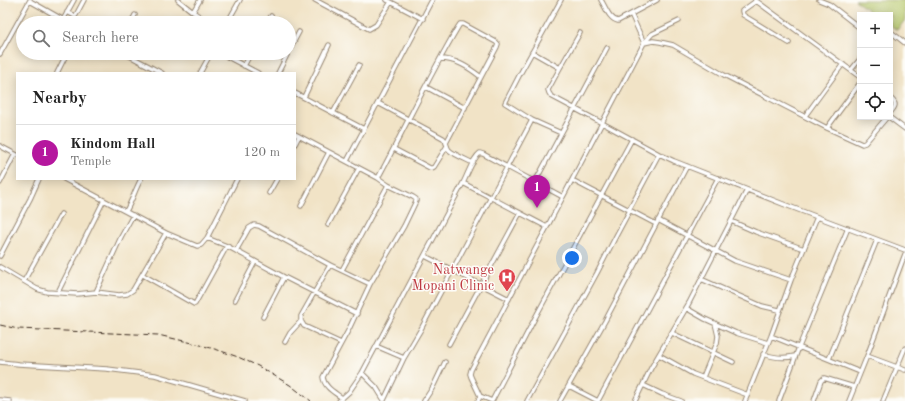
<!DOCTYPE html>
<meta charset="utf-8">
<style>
:root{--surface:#fff;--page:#f2f2f2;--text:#222;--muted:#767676;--line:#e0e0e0;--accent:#b5179e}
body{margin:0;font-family:"Old Standard TT",serif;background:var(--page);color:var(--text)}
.controls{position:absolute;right:12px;top:12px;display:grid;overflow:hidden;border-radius:0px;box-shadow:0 2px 10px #0003}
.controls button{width:36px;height:36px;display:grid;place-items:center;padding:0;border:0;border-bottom:1px solid var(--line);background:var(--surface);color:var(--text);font:20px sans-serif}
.you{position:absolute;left:572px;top:258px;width:14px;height:14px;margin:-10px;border:3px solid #fff;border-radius:50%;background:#1a73e8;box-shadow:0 0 0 6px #1a73e833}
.badge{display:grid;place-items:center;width:26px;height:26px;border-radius:50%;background:var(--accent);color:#fff;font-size:13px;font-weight:700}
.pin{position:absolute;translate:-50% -33px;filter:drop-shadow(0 1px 2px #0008)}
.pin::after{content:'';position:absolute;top:21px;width:14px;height:12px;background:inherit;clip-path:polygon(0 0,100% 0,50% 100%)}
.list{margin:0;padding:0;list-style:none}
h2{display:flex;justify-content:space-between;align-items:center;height:52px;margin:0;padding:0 16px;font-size:17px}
h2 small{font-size:13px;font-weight:400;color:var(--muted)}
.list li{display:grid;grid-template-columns:26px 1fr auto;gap:12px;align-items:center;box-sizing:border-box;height:56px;padding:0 16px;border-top:1px solid var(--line)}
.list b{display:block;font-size:15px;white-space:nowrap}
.list p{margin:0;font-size:13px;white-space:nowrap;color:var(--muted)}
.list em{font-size:13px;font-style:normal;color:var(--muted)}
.icon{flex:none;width:22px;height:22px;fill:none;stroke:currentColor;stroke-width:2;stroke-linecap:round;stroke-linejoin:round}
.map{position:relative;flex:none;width:905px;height:401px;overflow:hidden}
.search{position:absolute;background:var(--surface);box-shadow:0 2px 10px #0003;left:16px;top:16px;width:280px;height:44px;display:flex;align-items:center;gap:10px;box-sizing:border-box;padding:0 14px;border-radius:22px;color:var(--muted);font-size:15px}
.panel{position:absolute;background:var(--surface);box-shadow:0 2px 10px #0003;left:16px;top:72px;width:280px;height:108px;border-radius:0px}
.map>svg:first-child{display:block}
.green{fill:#b6c76a;stroke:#787844}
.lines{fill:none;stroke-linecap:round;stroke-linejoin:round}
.minor-casing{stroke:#968672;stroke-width:5.5}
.minor{stroke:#fff;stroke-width:3.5}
.rail{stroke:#3b2a1e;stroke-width:1;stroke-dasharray:6 3;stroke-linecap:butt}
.labels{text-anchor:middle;stroke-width:3;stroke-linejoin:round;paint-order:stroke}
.health-label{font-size:14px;fill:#be3a42;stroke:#fdfcf7;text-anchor:end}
</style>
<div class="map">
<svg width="905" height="401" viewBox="0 0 905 401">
<rect width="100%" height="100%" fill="#fdfcf7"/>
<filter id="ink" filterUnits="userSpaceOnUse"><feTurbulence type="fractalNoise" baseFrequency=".025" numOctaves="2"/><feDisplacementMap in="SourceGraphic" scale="8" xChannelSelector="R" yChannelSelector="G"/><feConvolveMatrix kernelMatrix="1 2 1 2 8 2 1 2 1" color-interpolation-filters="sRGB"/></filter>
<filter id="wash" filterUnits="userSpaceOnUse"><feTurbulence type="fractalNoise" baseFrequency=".012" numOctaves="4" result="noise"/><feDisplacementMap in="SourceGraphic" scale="16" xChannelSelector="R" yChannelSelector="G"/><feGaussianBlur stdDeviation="0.9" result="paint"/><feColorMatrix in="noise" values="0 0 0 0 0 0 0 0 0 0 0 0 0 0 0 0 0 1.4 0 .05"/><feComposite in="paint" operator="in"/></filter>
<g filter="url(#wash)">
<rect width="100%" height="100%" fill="#f1e3c6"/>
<path class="green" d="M855,0h50v20l-8,10 -7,-5v-10h-16z"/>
</g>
<g filter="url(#ink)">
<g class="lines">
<g class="minor-casing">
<path id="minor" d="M178,0l15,12 17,11
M315,0l54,29 7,-4 15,-23
M387,0l36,19
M601,0c5,8 8,19 17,21l39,-21
M755,0l105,77
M819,0l10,4 31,24
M30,1l39,22
M756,1l-14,10 1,4 46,28
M67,12l8,4 1,-1 8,-15
M193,12l7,-12
M631,14l13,29
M63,20l11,-20
M131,23l4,-8
M227,23l13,-23
M267,23l4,-7
M891,32l14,11
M580,33l-20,35 -12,22 1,3 2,3 51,27 42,-80 8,-9 27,-13
M644,43l9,-2 7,1 13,3 51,30 103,53 35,16 3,-1 22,-26
M289,51l10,-19
M532,52l28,16
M124,53l38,20
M220,53l38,20
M0,54l30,-54
M440,59c16,0 28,8 41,18
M244,66l7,-13
M851,70l9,-11
M57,73l10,-20
M200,73l11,-20
M278,73l10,-20
M426,87l39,21
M295,93l69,36 68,-129
M304,97l25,-52
M890,98c8,6 5,9 0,15
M378,103l65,35c4,3 3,8 6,12 4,4 18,10 24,13
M333,113l26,-48
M805,116l38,-52
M889,117l16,12
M827,128l33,-45
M561,133l-29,-13 -27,-17 15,-29 41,-74
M295,134l83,44 10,7 25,12 3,2v2l-12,25 -34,58 -21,45 -26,48c1,10 11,15 19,21
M295,144l4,-8
M0,146l17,9
M394,149l36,19h2l2,-1 13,-21
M347,161l17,-32
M378,178c27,-50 51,-102 80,-151l2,-3h3l33,18 2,2 -1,3 -51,96
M64,179l102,54 31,13 4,-1 6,-7 30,-59
M572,180l84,44
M535,182l72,-134
M0,183l15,-29
M463,183l84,44
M269,193l8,-14
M301,206l28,-54
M629,210l30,-56
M126,211c6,-10 9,-21 15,-32
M658,220l77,41 56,19
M731,221l25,11 48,17
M328,225l31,-57
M207,238l20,8 57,31 73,37
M236,251l13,-23 5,-3 5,1 71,39 40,19
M0,256l30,-57 9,-20
M425,256l84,43
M330,265l-29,51v5l3,5 37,17
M0,267l37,22 10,3 30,2 19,-2 23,3 8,-1 6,-4 33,-57
M342,270l46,-85
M143,275l51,29h1l32,-58
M701,279l61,27 17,4
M24,281l37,-67
M58,292l46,-92
M96,292l25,-55 12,-22
M235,300l20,-38
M686,308l19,11 31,14 32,10
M263,317l21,-40
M672,333l61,29
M771,336l89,36
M285,342l5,-9 11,-12
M449,344l71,-131
M376,346l28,12
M763,354c12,4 21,5 32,2
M659,355l34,19 55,21
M867,356l38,14
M829,359l48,-119
M0,362l19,2 88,5 48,6 90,26
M362,373l14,14 8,13
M703,377l14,-34 1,-7 -3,-13
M643,385l19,9 19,7
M569,386l29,15
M480,396l12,5 43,-83 97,-179
M0,400l10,1
M384,400l20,-42 17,-29 111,-209
M339,401l10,-9 13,-19 101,-190c5,-9 9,-24 17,-30l3,1 80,43 39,-74 57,31 15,7 109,43 122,46
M424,401l9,-14 12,-25
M478,401l2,-5 -9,-19 -1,-3 1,-4 92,-173
M527,401l70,-128 19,-37 14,-26
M560,401l45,-80 82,-155
M598,401l120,-223
M635,401l16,-33 38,-65 58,-113
M745,401l26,-65 20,-56 26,-63
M779,401l20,-54 49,-119
M814,401l7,-20 3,-3 30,9
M849,401l18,-45 38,-102
M883,401l22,-53"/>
</g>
<use href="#minor" class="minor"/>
<path class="rail" d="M0,325l18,4 140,6 39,9 21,6 20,7 20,9 32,19 21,16"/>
</g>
</g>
<defs>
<g id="hospital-pin" transform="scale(0.9)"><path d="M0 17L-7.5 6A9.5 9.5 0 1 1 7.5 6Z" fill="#e0444e" stroke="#fdfcf7"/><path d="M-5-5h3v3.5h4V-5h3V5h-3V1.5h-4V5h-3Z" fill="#fff"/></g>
</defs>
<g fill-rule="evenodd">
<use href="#hospital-pin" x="507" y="277"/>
</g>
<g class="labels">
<g class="health-label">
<text x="494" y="274">Natwange<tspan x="494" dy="16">Mopani Clinic</tspan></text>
</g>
</g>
</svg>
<div class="controls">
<button>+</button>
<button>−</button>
<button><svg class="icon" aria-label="locate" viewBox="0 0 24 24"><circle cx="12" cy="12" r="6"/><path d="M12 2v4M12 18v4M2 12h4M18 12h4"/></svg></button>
</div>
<div class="you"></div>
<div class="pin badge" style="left:537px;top:208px">1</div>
<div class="search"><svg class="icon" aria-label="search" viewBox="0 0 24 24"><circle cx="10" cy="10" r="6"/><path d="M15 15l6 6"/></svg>Search here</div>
<section class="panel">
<h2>Nearby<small></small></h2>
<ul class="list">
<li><span class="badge">1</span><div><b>Kindom Hall</b><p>Temple</p></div><em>120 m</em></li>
</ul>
</section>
</div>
